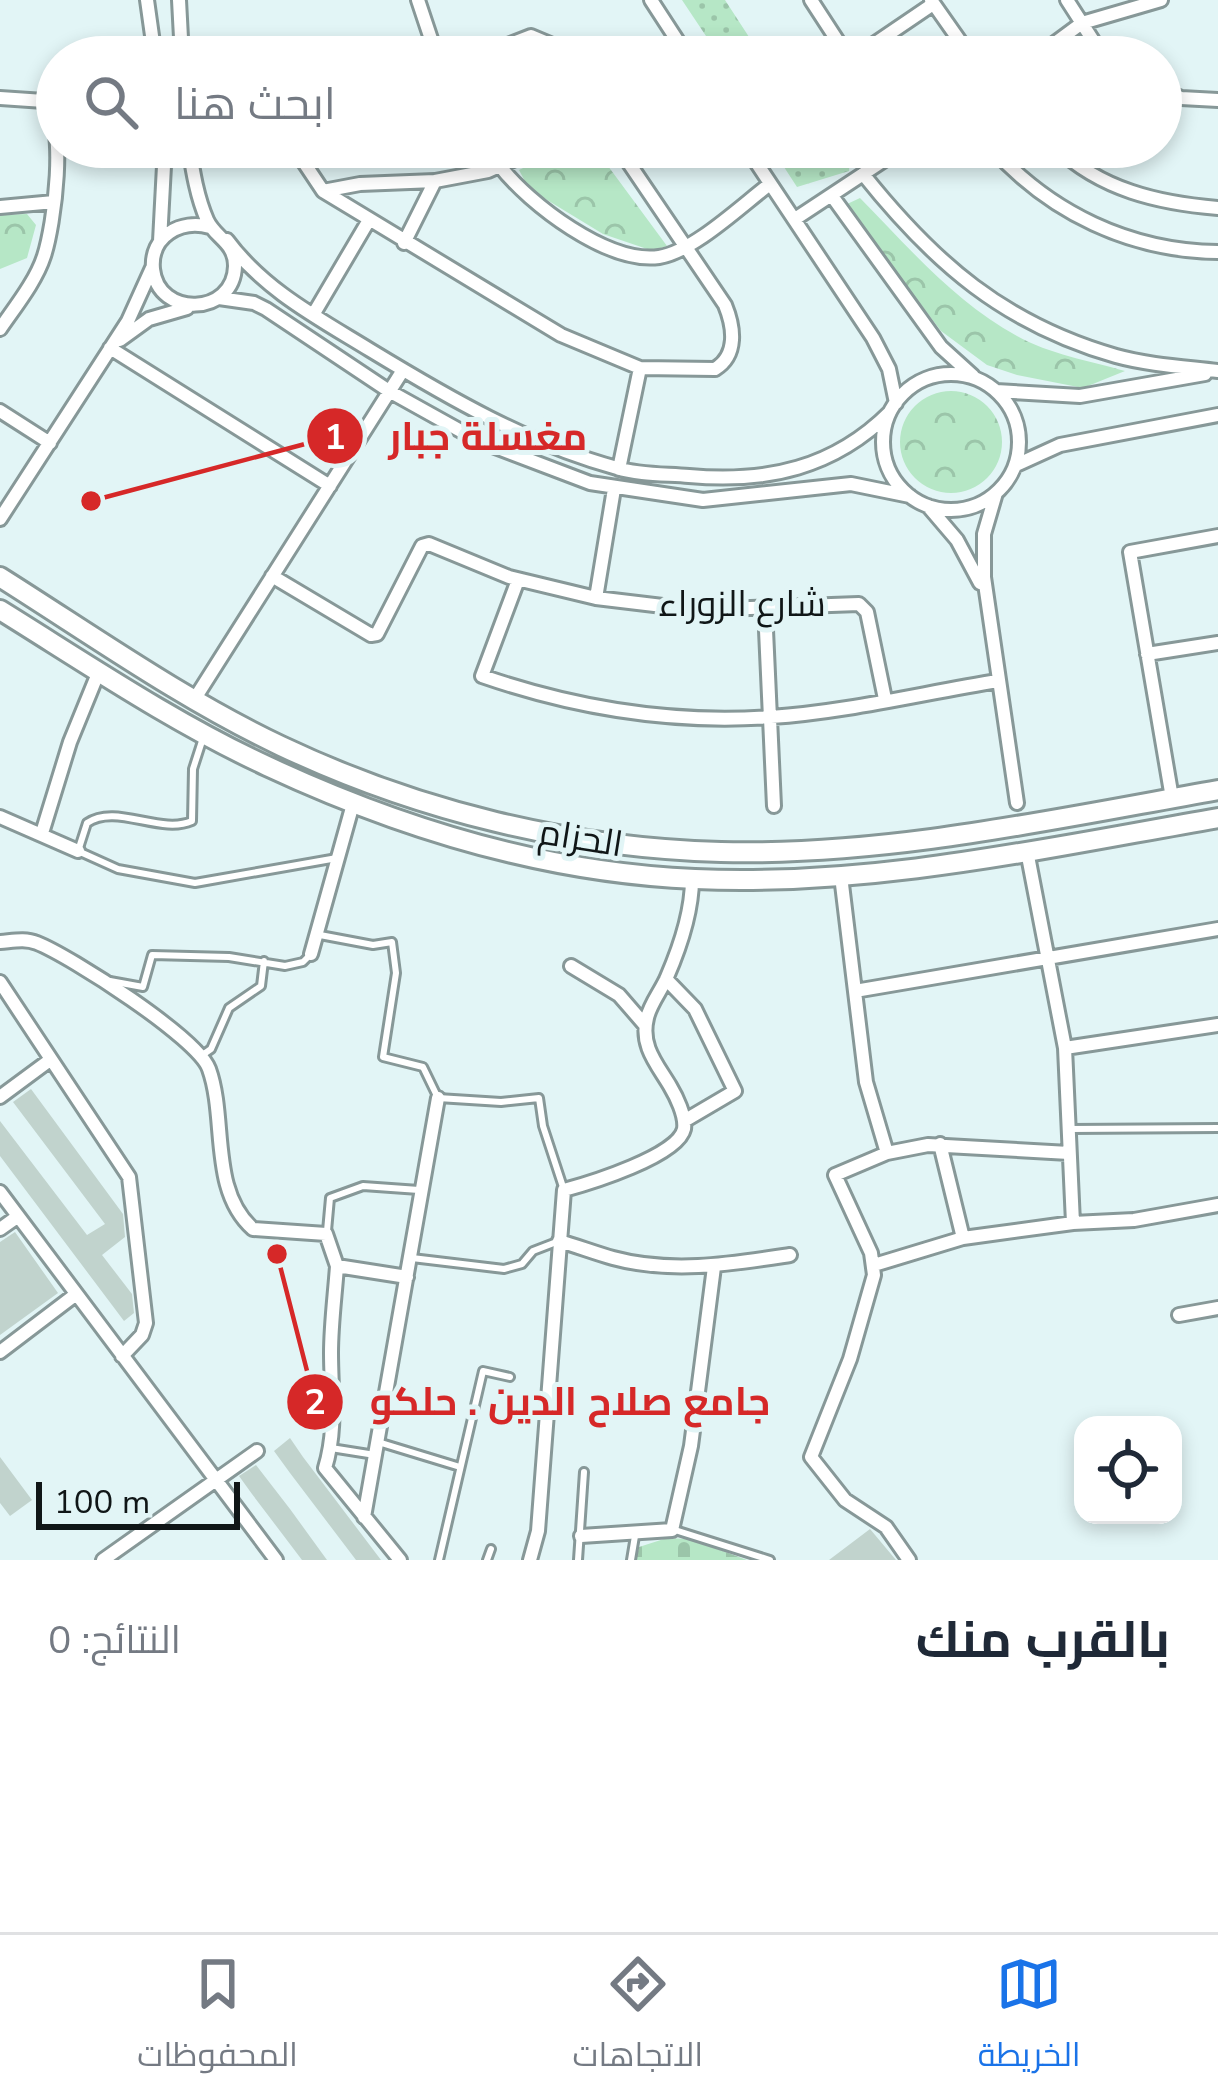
<!DOCTYPE html>
<html lang="ar">
<meta charset="utf-8">
<style>
:root{--surface:#fff;--page:#f2f2f3;--text:#1f2937;--muted:#747a83;--line:#e0e1e3;--accent:#1a73e8}
body{margin:0;font-family:"Nunito Sans",Cairo,sans-serif;background:var(--page);color:var(--text);direction:rtl}
.controls{position:absolute;right:36px;bottom:36px;display:grid;overflow:hidden;border-radius:24px;box-shadow:0 6px 18px #0003}
.controls button{width:108px;height:108px;display:grid;place-items:center;padding:0;border:0;border-bottom:3px solid var(--line);background:var(--surface);color:var(--text);font:60px sans-serif}
.scale{position:absolute;left:36px;bottom:30px;width:204px;box-sizing:border-box;padding-left:12px;border:6px solid #101617;border-top:0;font-size:33px;line-height:42px;white-space:nowrap;color:#101617;-webkit-text-stroke:9px #e2f5f6;paint-order:stroke}
.list{margin:0;padding:0;list-style:none}
h2{display:flex;justify-content:space-between;align-items:center;height:156px;margin:0;padding:0 48px;font-size:51px}
h2 small{font-size:39px;font-weight:400;color:var(--muted)}
.icon{flex:none;width:66px;height:66px;fill:none;stroke:currentColor;stroke-width:2;stroke-linecap:round;stroke-linejoin:round}
.map{position:relative;flex:none;width:1218px;height:1560px;overflow:hidden;direction:ltr}
.search{position:absolute;background:var(--surface);box-shadow:0 6px 18px #0003;left:36px;right:36px;top:36px;height:132px;display:flex;align-items:center;gap:30px;box-sizing:border-box;padding:0 42px;border-radius:66px;color:var(--muted);font-size:45px}
.sheet{height:372px;background:var(--surface)}
nav{display:flex;justify-content:space-around;align-items:center;box-sizing:border-box;height:168px;border-top:3px solid var(--line);background:var(--surface);font-size:33px;color:var(--muted)}
nav a{display:grid;justify-items:center;gap:6px}
nav .on{color:var(--accent)}
.map>svg:first-child{display:block}
.grass{fill:url(#grass-dots)}
.cemetery{fill:url(#cemetery-stones)}
.park{fill:url(#park-crowns)}
.building{fill:#c1d3cd}
.lines{fill:none;stroke-linecap:round;stroke-linejoin:round}
.service-casing{stroke:#879898;stroke-width:12}
.minor-casing{stroke:#879898;stroke-width:18}
.secondary-casing{stroke:#879898;stroke-width:24}
.service{stroke:#fff;stroke-width:6}
.minor{stroke:#fff;stroke-width:12}
.secondary{stroke:#fff;stroke-width:18}
.labels{text-anchor:middle;stroke-width:10;stroke-linejoin:round;paint-order:stroke}
.street-label{font-size:36px;fill:#101617;stroke:#e2f5f6}
.leader{fill:none;stroke:#d62828;stroke-width:4.5}
.callout-dot{fill:#d62828;stroke:#e2f5f6;stroke-width:4.5}
.mark-label{font-size:36px;text-anchor:middle;font-weight:bold;fill:#fff}
.callout-label{font-size:39px;text-anchor:middle;font-weight:bold;fill:#d62828;stroke:#e2f5f6;stroke-width:10;stroke-linejoin:round;paint-order:stroke}
</style>
<div class="map">
<svg width="1218" height="1560" viewBox="0 0 1218 1560">
<defs>
<pattern id="grass-dots" width="8" height="8" patternUnits="userSpaceOnUse" patternTransform="scale(3)"><rect width="8" height="8" fill="#b6e7c6"/><path d="M2 2h.1M6 6h.1" fill="none" stroke="#9bc5a9" stroke-width="1.8" stroke-linecap="round"/></pattern>
<pattern id="cemetery-stones" width="16" height="16" patternUnits="userSpaceOnUse" patternTransform="scale(3)"><rect width="16" height="16" fill="#b6e7c6"/><path d="M2 7V4a2 2 0 0 1 4 0v3zM10 15v-3a2 2 0 0 1 4 0v3z" fill="#9bc5a9"/></pattern>
<pattern id="park-crowns" width="20" height="18" patternUnits="userSpaceOnUse" patternTransform="scale(3)"><rect width="20" height="18" fill="#b6e7c6"/><path d="M2 6a3 3 0 1 1 6 0M12 15a3 3 0 1 1 6 0" fill="none" stroke="#9bc5a9"/></pattern>
</defs>
<rect width="100%" height="100%" fill="#e2f5f6"/>
<path class="grass" d="M682,0h43l37,57h-42z
M771,147h42l10,13 27,-3 -1,14 -52,16z"/>
<path class="cemetery" d="M667,1538l24,1 56,21h-111l3,-13z"/>
<path class="park" d="M566,147h28l73,99 -14,5 -50,-17 -74,-45 -10,-19z
M860,198c48,49 96,105 157,138 32,18 73,25 108,35l-42,17 -66,-13 -30,-10 -46,-34 -96,-126z
M27,214l9,11 -9,33 -27,11v-54z
M900 442a51 51 0 1 1 102 0a51 51 0 1 1-102 0Z"/>
<path class="building" d="M31,1089l92,125 2,23 -23,18 30,39 2,19 -10,8 -124,-165v-35l87,114 18,-11 -92,-122z
M15,1232l43,61 -58,42v-93z
M290,1438l13,19 78,103h-25l-66,-87 -16,-22z
M0,1457l32,43 -22,16 -10,-13z
M256,1465l34,44 37,51h-25l-50,-66 -13,-18z
M870,1529l26,31h-67z"/>
<g class="lines">
<g class="service-casing">
<path id="service" d="M203,738l-10,31 -1,52c-32,14 -76,-18 -105,2l-9,28 40,18 77,14 142,-25
M320,935l53,10 19,-3 4,31 -13,84 40,10 15,31 63,4 38,-4 4,28 20,61
M110,981l33,6 9,-32 77,2 56,9 18,-4 8,-8
M201,1056l10,-7 18,-41 32,-22 3,-25
M1070,1129l148,-1
M327,1231l3,-33 33,-12 56,4
M412,1258l92,11 18,-5 11,-13 26,-10
M378,1442l82,25
M331,1448l44,7
M675,1530l95,30
M439,1560l44,-189 27,6
M487,1560l4,-11
M578,1560l6,-88
M631,1560l4,-24"/>
</g>
<g class="minor-casing">
<path id="minor" d="M147,0l8,57
M179,0l3,57
M418,0l19,57
M651,0l37,57
M811,0l37,57
M931,0l40,57
M1067,0l27,42 15,15
M477,57l54,-21 19,8 8,13
M855,57l78,-53
M1036,57l46,-34 79,-23
M1161,89l20,9 37,2
M0,98l44,3c24,23 10,124 0,155 -8,25 -29,51 -44,73
M189,147c4,25 8,50 18,73 8,18 28,22 28,46 -1,50 -77,52 -82,3 -3,-33 28,-50 57,-42
M298,147l5,14 20,30 238,144 79,33 75,1c23,-14 19,-42 10,-64l-107,-158
M746,147l127,191 16,31 7,34
M991,147c59,66 139,104 227,105
M1056,147c45,43 102,56 162,61
M500,166c29,38 108,98 159,91 34,-5 83,-52 111,-73
M863,174c71,89 141,150 253,182 33,9 68,11 102,15
M323,191l37,-7 75,-3
M832,196l109,151 32,29
M0,207l54,-5
M795,219l109,-72
M227,240c37,50 91,78 143,110 79,48 158,94 247,118 22,7 49,6 72,8 78,7 145,-8 201,-64
M160,241l5,-94
M404,243l31,-62 53,-10 54,-24
M219,298l35,5 12,6 123,82 88,49 113,43 113,17 148,-16 59,12
M313,315l56,-95
M120,340l29,-21 38,-11
M110,348l220,138
M883 442a68 68 0 1 1 136 0a68 68 0 1 1-136 0Z
M996,391l84,5 125,-22
M0,411l50,32
M1016,465l44,-20 158,-30
M619,469l21,-101
M996,493l-12,41v43l33,226
M928,506l29,34 23,43
M0,519l128,-198 24,-53
M272,576l99,59 6,-1 45,-88 7,-2 80,33 87,21 100,12 163,-6 8,8 18,87
M518,580l-36,96c93,32 190,48 289,41 75,-5 152,-24 227,-36
M596,598l18,-109
M765,608l9,198
M1147,654l71,-11
M194,700l209,-330
M1172,798l-42,-246 88,-16
M0,817l78,34
M42,833l28,-91 29,-71
M1027,851l38,197 8,175
M841,876l25,206 21,71
M0,942c13,-1 25,-4 37,1 33,13 161,95 172,126 18,50 0,121 44,160l73,5 11,32 70,11
M311,954l42,-150
M571,966l48,29 26,30
M666,979l29,30 40,82 -51,30
M0,982l129,195 17,146 -4,12 -20,21
M855,991l363,-62
M1065,1048l153,-23
M0,1097l50,-37
M940,1144l23,94
M0,1192l276,368
M0,1229l17,-12
M559,1241c18,5 36,12 54,17 59,16 118,6 177,-3
M874,1265l89,-27 110,-15 61,-3 84,-15
M337,1266c-2,29 -6,58 -6,87 0,39 6,76 -6,115l75,92
M1179,1315l39,-7
M0,1352l75,-57
M364,1517l74,-419
M581,1536l91,-6 19,-84 23,-179
M103,1560l154,-109
M530,1560l8,-29 26,-341c26,-7 114,-34 120,-61 2,-13 -8,-33 -14,-43 -13,-22 -30,-40 -23,-68 3,-14 14,-27 20,-41 13,-30 25,-64 25,-98
M909,1560l-23,-33 -41,-27 -34,-43 39,-98 24,-84 -3,-22 -36,-78 52,-22 41,-8 141,8"/>
</g>
<g class="secondary-casing">
<path id="secondary" d="M0,577c92,58 182,122 281,169 137,65 289,102 440,106 167,4 333,-33 497,-62
M0,610c87,54 174,113 267,156 133,62 280,107 428,113 177,8 350,-31 523,-61"/>
</g>
<use href="#service" class="service"/>
<use href="#minor" class="minor"/>
<use href="#secondary" class="secondary"/>
</g>
<g class="labels">
<g class="street-label">
<text x="742" y="616">شارع الزوراء</text>
<text transform="translate(581 837) rotate(9)" y="13">الحزام</text>
</g>
</g>
<path class="leader" d="M91 501L335 436M277 1254L315 1402"/>
<g class="callout-dot">
<circle cx="91" cy="501" r="12"/>
<circle cx="277" cy="1254" r="12"/>
<circle cx="335" cy="436" r="30"/>
<circle cx="315" cy="1402" r="30"/>
</g>
<g class="mark-label">
<text x="335" y="449">1</text>
<text x="315" y="1414">2</text>
</g>
<g class="callout-label">
<text x="488" y="450">مغسلة جبار</text>
<text x="570" y="1415">جامع صلاح الدين . حلكو</text>
</g>
</svg>
<div class="controls">
<button><svg class="icon" aria-label="locate" viewBox="0 0 24 24"><circle cx="12" cy="12" r="6"/><path d="M12 2v4M12 18v4M2 12h4M18 12h4"/></svg></button>
</div>
<div class="scale">100 m</div>
<div class="search"><svg class="icon" aria-label="search" viewBox="0 0 24 24"><circle cx="10" cy="10" r="6"/><path d="M15 15l6 6"/></svg>ابحث هنا</div>
</div>
<section class="sheet">
<h2>بالقرب منك<small>النتائج: 0</small></h2>
<ul class="list">
</ul>
</section>
<nav>
<a class="on"><svg class="icon" aria-label="map" viewBox="0 0 24 24"><path d="M3 6l6-2 6 2 6-2v14l-6 2-6-2-6 2zM9 4v14M15 6v14"/></svg>الخريطة</a>
<a><svg class="icon" aria-label="directions" viewBox="0 0 24 24"><path d="M12 3l9 9-9 9-9-9zM9 14v-3h6M13 9l2 2-2 2"/></svg>الاتجاهات</a>
<a><svg class="icon" aria-label="saved" viewBox="0 0 24 24"><path d="M7 4h10v16l-5-4-5 4z"/></svg>المحفوظات</a>
</nav>
